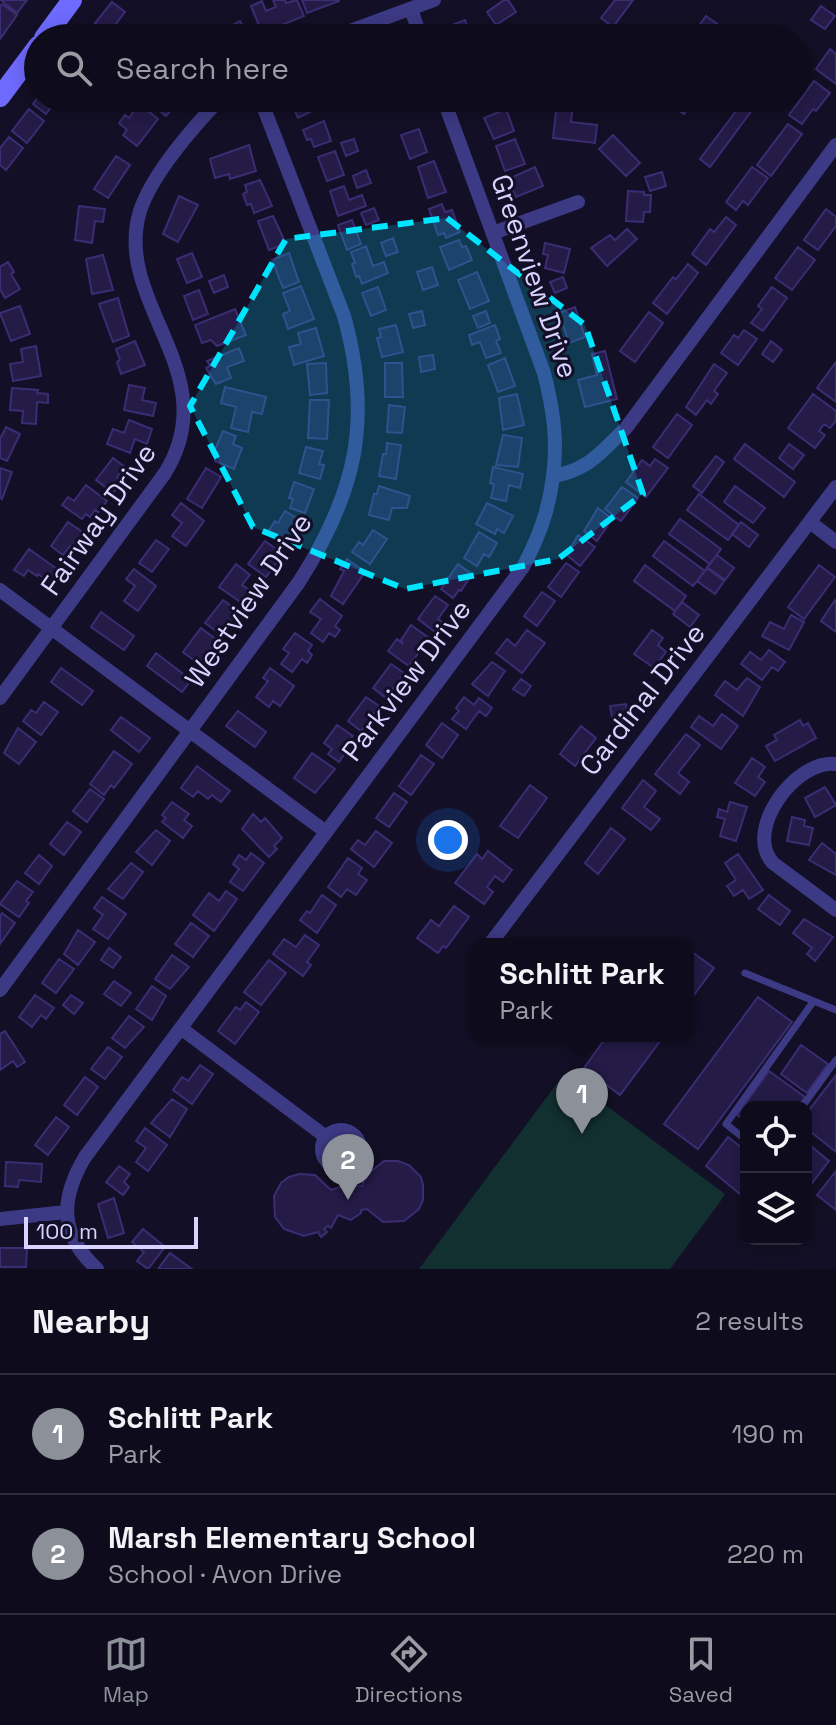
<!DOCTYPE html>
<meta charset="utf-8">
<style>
:root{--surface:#0e0b1c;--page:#171425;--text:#f1f3f6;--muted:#9b9ba3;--line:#2e2b3b;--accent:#8c9099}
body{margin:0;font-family:"Space Grotesk",sans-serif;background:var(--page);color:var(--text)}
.controls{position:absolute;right:24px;bottom:24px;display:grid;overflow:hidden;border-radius:16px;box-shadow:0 4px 20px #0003}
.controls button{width:72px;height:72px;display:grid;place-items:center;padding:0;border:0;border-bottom:2px solid var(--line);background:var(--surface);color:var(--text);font:40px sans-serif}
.scale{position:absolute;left:24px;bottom:20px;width:174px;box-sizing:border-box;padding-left:8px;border:4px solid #d9d4ff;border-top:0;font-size:22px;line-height:28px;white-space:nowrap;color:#d9d4ff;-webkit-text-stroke:6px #130f26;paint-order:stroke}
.you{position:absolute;left:448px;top:840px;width:28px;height:28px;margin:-20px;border:6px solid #fff;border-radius:50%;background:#1a73e8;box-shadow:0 0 0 12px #1a73e833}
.badge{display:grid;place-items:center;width:52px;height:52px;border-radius:50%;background:var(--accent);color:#fff;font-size:26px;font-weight:700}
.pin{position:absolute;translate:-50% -66px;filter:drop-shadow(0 2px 4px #0008)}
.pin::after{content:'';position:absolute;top:42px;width:28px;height:24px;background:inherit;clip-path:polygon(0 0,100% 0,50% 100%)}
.popup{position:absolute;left:470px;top:938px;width:224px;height:104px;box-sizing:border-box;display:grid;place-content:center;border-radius:16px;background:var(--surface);filter:drop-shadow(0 2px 6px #0005);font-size:26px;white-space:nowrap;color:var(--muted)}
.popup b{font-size:30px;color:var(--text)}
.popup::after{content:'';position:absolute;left:50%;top:100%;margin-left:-16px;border:16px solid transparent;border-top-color:var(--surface)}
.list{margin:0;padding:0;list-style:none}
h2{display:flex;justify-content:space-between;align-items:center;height:104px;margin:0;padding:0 32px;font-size:34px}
h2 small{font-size:26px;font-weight:400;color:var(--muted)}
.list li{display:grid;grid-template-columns:52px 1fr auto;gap:24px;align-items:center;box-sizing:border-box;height:120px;padding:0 32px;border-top:2px solid var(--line)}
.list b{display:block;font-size:30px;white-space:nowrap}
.list p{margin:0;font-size:26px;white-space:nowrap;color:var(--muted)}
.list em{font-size:26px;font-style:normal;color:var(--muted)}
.icon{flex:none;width:44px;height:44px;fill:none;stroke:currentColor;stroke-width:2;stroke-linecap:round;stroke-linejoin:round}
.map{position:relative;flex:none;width:836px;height:1269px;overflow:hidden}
.search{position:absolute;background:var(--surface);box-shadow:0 4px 20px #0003;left:24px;right:24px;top:24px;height:88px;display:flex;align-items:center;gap:20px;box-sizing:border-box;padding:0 28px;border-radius:44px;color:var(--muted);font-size:30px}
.sheet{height:344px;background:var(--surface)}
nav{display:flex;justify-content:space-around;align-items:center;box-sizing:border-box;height:112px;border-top:2px solid var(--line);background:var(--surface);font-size:22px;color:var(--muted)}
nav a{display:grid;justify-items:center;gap:4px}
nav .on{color:var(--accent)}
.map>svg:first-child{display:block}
.green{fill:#12302f}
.building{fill:#241b47;stroke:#3b2d73;stroke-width:2}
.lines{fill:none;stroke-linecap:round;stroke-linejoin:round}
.lane{stroke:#3d3a85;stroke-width:7}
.street{stroke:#3d3a85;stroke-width:14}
.secondary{stroke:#6f6bff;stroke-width:20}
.marked{fill:#00e5ff;fill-opacity:0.2;stroke:#00e5ff;stroke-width:6;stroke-dasharray:16 10;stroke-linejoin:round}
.labels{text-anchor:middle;stroke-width:6;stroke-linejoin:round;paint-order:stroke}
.street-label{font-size:28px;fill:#d9d4ff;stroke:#130f26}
</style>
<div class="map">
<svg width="836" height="1269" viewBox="0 0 836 1269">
<rect width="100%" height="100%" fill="#130f26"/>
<path class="green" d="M564,1074l161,120 -5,8 -50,67h-251z"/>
<path class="building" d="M1,0h26l-10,13z
M273,0h12l1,3 11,-3 7,16 -42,17 -11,-27 11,-5 4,10 10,-4z
M302,0h37v1l-32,12z
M504,0h4l8,12 -20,13 -9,-13z
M615,0h18l-20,27 -12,-9z
M112,2l13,10 -16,21 -14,-10z
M2,4l15,11 -17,24v-32z
M821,6l14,10 -10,13 -14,-9z
M706,16l28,20 -2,2h-20l-14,-11z
M465,20l7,18h-19l-4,-12z
M240,21l10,17h-31l-2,-4z
M830,49l6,5v30l-20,-15z
M814,81l16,12 -14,18 -3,-2 -11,15 -13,-9z
M38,97v1h20l-12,16 -13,-10z
M161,98h21l-16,18 -12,-10z
M289,98h38l-17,8 2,5 -14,7z
M661,98h24l7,5 -8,11z
M746,98h15l-51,69 -10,-8z
M557,102l16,1 -2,19 26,3 -2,18 -42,-5z
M139,104l19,15 -21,27 -14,-11 4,-5 -8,-7 6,-8 4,3z
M29,109l15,12 -17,22 -15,-12z
M506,109l8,22 -20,8 -10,-21z
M324,121l7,20 -17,6 -3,-8 -4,1 -4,-10z
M788,124l14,10 -31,42 -14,-11z
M419,129l8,23 -17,7 -9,-24z
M613,135l27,28 -14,13 -27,-27z
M9,137l14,11 -17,22 -6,-5v-17z
M354,139l4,12 -12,5 -5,-13z
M515,139l10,25 -20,7 -9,-25z
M249,145l7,26 -26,8 -1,-5 -14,4 -5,-19z
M335,151l9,24 -17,6 -9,-24z
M116,156l14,9 -22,33 -14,-9z
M434,161l12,31 -18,6 -10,-31z
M535,167l8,19 -27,11 -8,-18z
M752,167l16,11 -20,27 -5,-4 -7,9 -10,-8z
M366,170l5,13 -14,5 -4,-12z
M662,172l4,14 -16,5 -5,-14z
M260,180l12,26 -18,7 -3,-9 -4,1 -4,-11 4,-2 -2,-7z
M344,186l5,14 13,-5 4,11 -28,10 -8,-25z
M628,191l16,1v3h7l-1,17h-6l-1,10 -17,-1z
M179,196l19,9 -20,37 -15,-8z
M442,204l3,8 7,-2 8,22 -14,6 -2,-5 -6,2 -9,-26z
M79,206l26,3 -2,13 -8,-1 -3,22 -17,-3z
M374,208l5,12 -13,5 -5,-12z
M826,209l10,8v9l-18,24 -14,-10z
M273,216l13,28 -17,6 -11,-29z
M726,217l10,8 -30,40 -14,-11 18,-25 4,3z
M352,220l9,24 -14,6 -9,-25z
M627,229l10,10 -30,27 -16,-18 19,-13 5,5z
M393,238l5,14 -12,4 -5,-13z
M459,240l3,7 4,-1 6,14 -23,10 -9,-23z
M545,243l25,6 -6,24 -19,-5 3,-13 -5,-1z
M366,246l7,20 11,-4 4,11 -26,11 -3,-8 -3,1 -4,-13 3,-1 -4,-11z
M798,247l17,13 -23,30 -17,-12z
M192,253l10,24 -15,6 -10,-24z
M289,253l10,29 -16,6 -11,-28z
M103,255l10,35 -21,4 -6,-35z
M8,262l6,10 -3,2 9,15 -15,9 -5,-9v-22z
M688,264l10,9 -31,41 -14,-11 20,-26 3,2z
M432,267l6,18 -15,5 -6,-18z
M477,272l12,29 -19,8 -12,-29z
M224,275l4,12 -14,6 -5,-12z
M563,277l4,11 -12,5 -5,-11z
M301,286l13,33 -26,10 -5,-15 7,-3 -7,-18z
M378,287l8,23 -15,6 -9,-23z
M772,287l15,11 -24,33 -12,-8 11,-14 -4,-3z
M199,290l9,24 -15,6 -9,-24z
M118,298l11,38 -16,6 -14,-38z
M20,306l10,28 -19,7 -11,-28z
M575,307l10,30 -16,6 -10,-30z
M235,309l11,26 -29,11 -6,-6 -9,3 -7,-18z
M422,311l3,14 -12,3 -4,-14z
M486,311l4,12 -12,5 -5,-12z
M649,312l14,11 -28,39 -15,-11z
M396,325l7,27 -21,5 -5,-19 4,-1 -2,-8z
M495,325l5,14 -4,2 5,12 -15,5 -6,-16 -8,3 -3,-10z
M316,328l8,28 -30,9 -5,-18 12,-3 -3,-11z
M744,330l13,9 -19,26 -17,-12 13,-18 4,3z
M135,341l10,24 -24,9 -4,-12 3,-2 -4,-11z
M771,341l11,9 -9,12 -11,-8z
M36,346l5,30 -28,5 -3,-17 13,-2 -2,-13z
M239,348l5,13 -17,6 4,11 -15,6 -10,-16 4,-2 -3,-5z
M605,351l12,48 -32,8 -7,-27 19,-5 -5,-21z
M433,355l2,14 -14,3 -2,-15z
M505,358l10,28 -17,6 -10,-27z
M836,362v40l-19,-14z
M326,363l1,30 -17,2 -3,-31z
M385,363h17l1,34h-18z
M714,364l13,9 -13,18 4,3 -7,10 -4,-4 -11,15 -10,-8z
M129,385l16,3 -3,12 14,3 -3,13 -29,-6z
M225,387l41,10 -4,17 -10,-2 -4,20 -17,-4 5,-21 -15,-4z
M12,388l26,2 -1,3 11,1v9l-11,-1 -1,22 -14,-1 1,-12 -13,-1z
M517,394l7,31 -21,5 -4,-32z
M813,394l23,17v10l-6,7 -6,-4 -5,7 6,4 -10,13 -27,-20z
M310,400h19l-2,39 -19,-1z
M389,405l16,2 -3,26 -15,-1z
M677,414l15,11 -24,33 -15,-11z
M129,420l23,9 -5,15 -12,-5 -5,14 -23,-9 6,-15 11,4z
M6,427l14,7 -13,27 -7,-3v-19z
M223,431l13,5 -3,8 9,4 -8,21 -19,-8 3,-8 -4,-1z
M503,435l19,3 -4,29 -22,-2z
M387,443l14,2 -5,34 -17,-3 4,-22h3z
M745,444l50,38 -11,15 -50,-38z
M789,444l15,11 -11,14 -14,-11z
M306,447l17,4 -4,13 5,1 -4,14 -21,-6z
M716,456l8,6 -22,31 -9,-7z
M113,458l12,9 -8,10 5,4 -9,12 -17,-13z
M655,459l13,9 -22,29 -20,-15 16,-22 8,6z
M493,467l30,7 -3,14 -11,-3 -3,16 -15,-3 3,-14 -4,-1z
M0,468l12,4 -10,27 -2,-1z
M206,468l15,9 -19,31 -15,-9z
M294,482l20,7 -9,24 -15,-5 3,-9 -4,-1z
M86,485l21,16 -9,12 -3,-3 -5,7 -4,-3 -4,5 -20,-14 6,-8 6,4z
M379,486l31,10 -3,12h-15l-3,12 -20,-5 5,-21h3z
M735,486l30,22 -12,15 -29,-21z
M622,487l16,11 -17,23 -16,-12z
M699,494l40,31 -11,15 -41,-30z
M181,503l23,18 -18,25 -14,-10 10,-13 -10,-8z
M487,503l26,13 -9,17 -7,-4 -2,5 -19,-10z
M598,508l14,11 -15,22 -13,-10z
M285,511l18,11 -15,22 -20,-12 7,-11 3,2z
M680,519l41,30 -11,15 -41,-30z
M68,522l16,11 -11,15 -3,-2 -7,9 -12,-9z
M741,522l17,13 -9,12 -17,-13z
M373,530l14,9 -17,25 -18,-12 7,-10 4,3z
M479,532l18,11 -8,14 -5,-3 -7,12 -13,-8z
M578,535l17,12 -15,19 -13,-11z
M156,540l13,9 -17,23 -13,-9z
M265,541l15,11 -5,8 2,2 -11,15 -18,-13z
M664,541l41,30 -12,15 -40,-30z
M29,549l28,20 -9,12 -10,-7 -1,2 -9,-6 -4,6 -10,-6z
M717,555l17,13 -9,12 -18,-13z
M347,559l18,13 -22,32 -12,-8 13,-25 -4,-2z
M566,563l13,9 -18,25 -13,-10z
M236,564l14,11 -8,10 13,9 -9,12 -27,-19z
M458,564l14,10 -11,17 -2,-1 -6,8 -12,-9z
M645,565l41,31 -11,15 -41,-30z
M819,565l16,12 -31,42 -16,-12z
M707,568l17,13 -9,13 -18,-13z
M134,569l22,17 -18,25 -14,-10 11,-15 -9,-7z
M542,592l13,9 -18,25 -13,-10z
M435,596l13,9 -10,14 4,3 -7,10 -17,-13z
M320,599l22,17 -7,10 5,4 -5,7 -6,-4 -6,9 -12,-9 10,-14 -11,-7z
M223,600l18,13 -9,12 -5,-4 -8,12 -14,-10z
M835,600l1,1v31l-15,-11z
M682,602l17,13 -9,12 -17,-13z
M101,612l33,24 -10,14 -33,-23z
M791,615l13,7 -15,28 -27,-14 8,-14 14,7z
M411,625l18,13 -20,28 -21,-15 9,-12 6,5 -2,-4z
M201,628l16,12 -18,24 -16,-12z
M527,630l18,13 -23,30 -26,-20 11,-14 8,7z
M652,630l11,8 -5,7 8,7 -12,16 -20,-14z
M295,633l17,12 -4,6 4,4 -5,8 -5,-4 -10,13 -11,-8 8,-11 -6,-4z
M769,650l16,12 -7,9 -6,-4 -10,13 -21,-16 9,-12 11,8z
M156,653l35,27 -9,12 -35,-26z
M492,662l13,9 -17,25 -16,-12z
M391,664l13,9 -18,25 -13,-10z
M61,668l32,23 -11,14 -31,-23z
M270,668l24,18 -14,20 -7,-5 -4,6 -13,-10 12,-16 -5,-3z
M747,678l13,9 -17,29 -28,-21 10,-14 12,9z
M521,679l10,7 -7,10 -11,-7z
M366,697l13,9 -18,25 -13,-10z
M464,697l10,8 5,-7 13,10 -6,8 -7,-5 -13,18 -14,-10 7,-8 -3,-3z
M44,702l14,10 -17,23 -18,-14 8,-11 5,3z
M626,704l2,15 -15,3 -3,-16z
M238,711l28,21 -11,15 -29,-21z
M722,714l16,12 -17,23 -30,-22 8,-11 14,10z
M121,717l29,21 -11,14 -28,-22z
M800,720l3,6 5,-3 8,15 -41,23 -9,-15 11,-6 -3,-5z
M442,723l16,12 -16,23 -16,-13z
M337,725l16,11 -7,9 3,2 -10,15 -11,-8 4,-5 -8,-6z
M581,726l15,12 -21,28 -15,-12z
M18,728l18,14 -17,22 -15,-11z
M686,734l14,11 -22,28 11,9 -9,12 -25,-20z
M114,751l18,13 -18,24 -3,-3 -7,10 -14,-11z
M312,753l23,16 -20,24 -21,-15z
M421,755l13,9 -23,31 -12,-9z
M752,758l13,9 -7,10 7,5 -10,14 -20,-13z
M197,766l33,25 -9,11 -9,-7 -4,4 -10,-8 -5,6 -12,-9z
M643,780l13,11 -12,16 16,12 -9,11 -29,-22z
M530,785l17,13 -29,40 -18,-12z
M825,787l11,18 -21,12 -10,-19z
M90,789l14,10 -17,23 -14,-11z
M394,793l13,9 -18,25 -13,-9z
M172,802l17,12 -5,6 8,6 -9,12 -21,-16 4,-4 -4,-3z
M730,802l17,5 -11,34 -16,-5 5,-17 -8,-2 2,-8 8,3z
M253,814l8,8 4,-4 17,20 -8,8 3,3 -8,8 -27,-28z
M792,817l13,3 -1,6 9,2 -4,17 -22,-4z
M67,822l14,10 -17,23 -14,-11z
M611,828l14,11 -27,35 -13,-11z
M156,830l14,11 -18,24 -16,-13z
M376,831l16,12 -18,24 -23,-18 7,-9 7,5z
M822,843l14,11v21l-27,-15z
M488,851l24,19 -9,12 -8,-6 -8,11 6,5 -9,12 -29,-21 22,-29 5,5z
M251,853l13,10 -21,28 -13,-9 9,-13 -6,-5 6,-9 7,5z
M738,854l25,36 -14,9 -6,-9 -9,6 -7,-10 9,-6 -11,-17z
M39,855l13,11 -13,18 -14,-11z
M348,858l14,10 -4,6 9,6 -11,15 -9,-6 -6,8 -13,-10z
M131,863l12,9 -20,27 -15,-10z
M17,881l16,11 -7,9 3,2 -10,14 -19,-13z
M226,891l11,8 -23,32 -21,-16 16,-22 10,8z
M322,895l14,10 -19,28 -17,-13 7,-9 3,2z
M769,895l21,16 -10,14 -22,-16z
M102,897l24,17 -18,25 -15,-10 10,-14 -9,-7z
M454,906l15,11 -23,31 -3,-2 -5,7 -21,-15 14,-18 8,6z
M2,913l13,10 -15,21v-27z
M804,919l29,18 -18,24 -8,-7 5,-6 -19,-15z
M191,923l18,13 -16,21 -18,-13z
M78,930l17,12 -17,23 -14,-11z
M305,935l14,10 -12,17 4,3 -8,11 -30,-22 11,-15 12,8z
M109,948l12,9 -8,11 -12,-8z
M688,949l26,19 -26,35z
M172,955l17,12 -19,22 -15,-10z
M59,959l15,10 -18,24 -14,-10z
M269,960l17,13 -25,32 -17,-13z
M114,981l17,12 -10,13 -17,-12z
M152,986l14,10 -14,24 -16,-11z
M35,995l19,13 -8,11 -5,-4 -9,12 -13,-10z
M71,995l12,8 -9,11 -11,-9z
M758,997l34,25 -94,127 -34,-25z
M246,1002l13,10 -24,32 -17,-13 18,-24 4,3z
M129,1016l15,11 -19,21 -13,-10z
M5,1031l20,31 -8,5 -4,-6 -13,9v-36z
M607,1036h57l-44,59 -36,-27z
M801,1045l27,19 -21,29 -26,-19z
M108,1047l14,10 -17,22 -14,-10z
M200,1065l13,9 -21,30 -19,-14 9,-13 6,4z
M769,1071l36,26 -7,10h-52v18l-2,-1 2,-3 -9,-6z
M836,1075v77l-30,-24v-14z
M85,1077l13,10 -21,28 -13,-10z
M172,1099l15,10 -17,28 -19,-14z
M56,1117l13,10 -21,28 -13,-10z
M145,1128l22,17 -19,26 -12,-9 10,-14 -10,-7z
M728,1137l18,14v48l-40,-33z
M806,1142l23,19 -23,30z
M384,1161h14l11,4 12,12 2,8v15l-4,9 -15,12 -21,1 -16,-13 -6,1v3l-10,7 -13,-5 -7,13 -3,-2 -4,3 3,3 -6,5 -3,-5 -14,4 -20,-7 -9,-12 -1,-21 7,-13 8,-6 10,-3 16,1 16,15 15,-5 16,1 3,-10z
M6,1162l36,2 -1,18 -22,-2 -1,7 -13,-1z
M119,1166l11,8 -6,8 5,5 -6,8 -17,-13z
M836,1171v39l-19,-15z
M114,1198l10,35 -16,5 -10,-34z
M143,1229l22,18 -17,22 -11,-8 7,-9 -12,-10z
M0,1248h27l-1,19h-26z
M170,1253l22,16h-34z"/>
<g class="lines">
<path class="lane" d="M745,973l91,37
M802,1107l34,-47
M746,1140l-20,-16 87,-122"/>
<path class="street" d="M411,9l10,29
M331,38l103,-38
M443,98l101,275c9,35 14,67 9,103
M493,233l85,-31
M810,522l26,20
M0,590l326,242
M0,698l165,-225c62,-100 -53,-170 -25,-262 12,-37 54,-85 81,-113
M836,764c-40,-5 -93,66 -63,99l63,47
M490,944l346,-457
M0,990l299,-408c57,-89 74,-162 45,-266l-84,-218
M182,1029l144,108
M322 1149a19 19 0 1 1 38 0a19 19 0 1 1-38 0Z
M0,1219l66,-7
M97,1269c-38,-35 -37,-70 -12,-112l438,-590c16,-30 26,-57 30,-91 36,-6 48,-24 73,-48l210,-283"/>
<path class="secondary" d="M44,38l28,-38
M0,97l38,-51"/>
</g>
<path class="marked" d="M447,218l138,107 58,169 -85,65 -153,30 -152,-62 -63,-121 96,-167z"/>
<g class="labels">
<g class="street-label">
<text transform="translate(535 276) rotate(71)" y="10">Greenview Drive</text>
<text transform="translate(98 519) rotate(-55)" y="10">Fairway Drive</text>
<text transform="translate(248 600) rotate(-56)" y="10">Westview Drive</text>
<text transform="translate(406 680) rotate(-53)" y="10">Parkview Drive</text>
<text transform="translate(642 699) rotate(-52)" y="10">Cardinal Drive</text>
</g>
</g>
</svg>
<div class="controls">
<button><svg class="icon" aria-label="locate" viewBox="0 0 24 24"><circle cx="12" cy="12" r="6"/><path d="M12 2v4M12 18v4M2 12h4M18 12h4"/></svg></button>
<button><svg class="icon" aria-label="layers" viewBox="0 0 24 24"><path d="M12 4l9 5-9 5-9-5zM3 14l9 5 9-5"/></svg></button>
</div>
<div class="scale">100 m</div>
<div class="you"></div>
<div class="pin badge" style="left:582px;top:1134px">1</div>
<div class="popup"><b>Schlitt Park</b>Park</div>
<div class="pin badge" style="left:348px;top:1200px">2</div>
<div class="search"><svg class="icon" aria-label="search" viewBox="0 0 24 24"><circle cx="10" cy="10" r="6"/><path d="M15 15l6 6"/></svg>Search here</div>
</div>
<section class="sheet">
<h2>Nearby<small>2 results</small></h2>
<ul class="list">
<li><span class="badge">1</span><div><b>Schlitt Park</b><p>Park</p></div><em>190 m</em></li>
<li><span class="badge">2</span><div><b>Marsh Elementary School</b><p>School · Avon Drive</p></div><em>220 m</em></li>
</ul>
</section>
<nav>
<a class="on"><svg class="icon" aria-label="map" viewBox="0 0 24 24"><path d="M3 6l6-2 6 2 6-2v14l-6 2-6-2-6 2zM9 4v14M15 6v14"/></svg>Map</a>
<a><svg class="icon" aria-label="directions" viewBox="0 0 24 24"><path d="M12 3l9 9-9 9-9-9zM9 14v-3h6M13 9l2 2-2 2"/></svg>Directions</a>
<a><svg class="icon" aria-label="saved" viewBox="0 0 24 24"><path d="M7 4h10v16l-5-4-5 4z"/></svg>Saved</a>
</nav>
